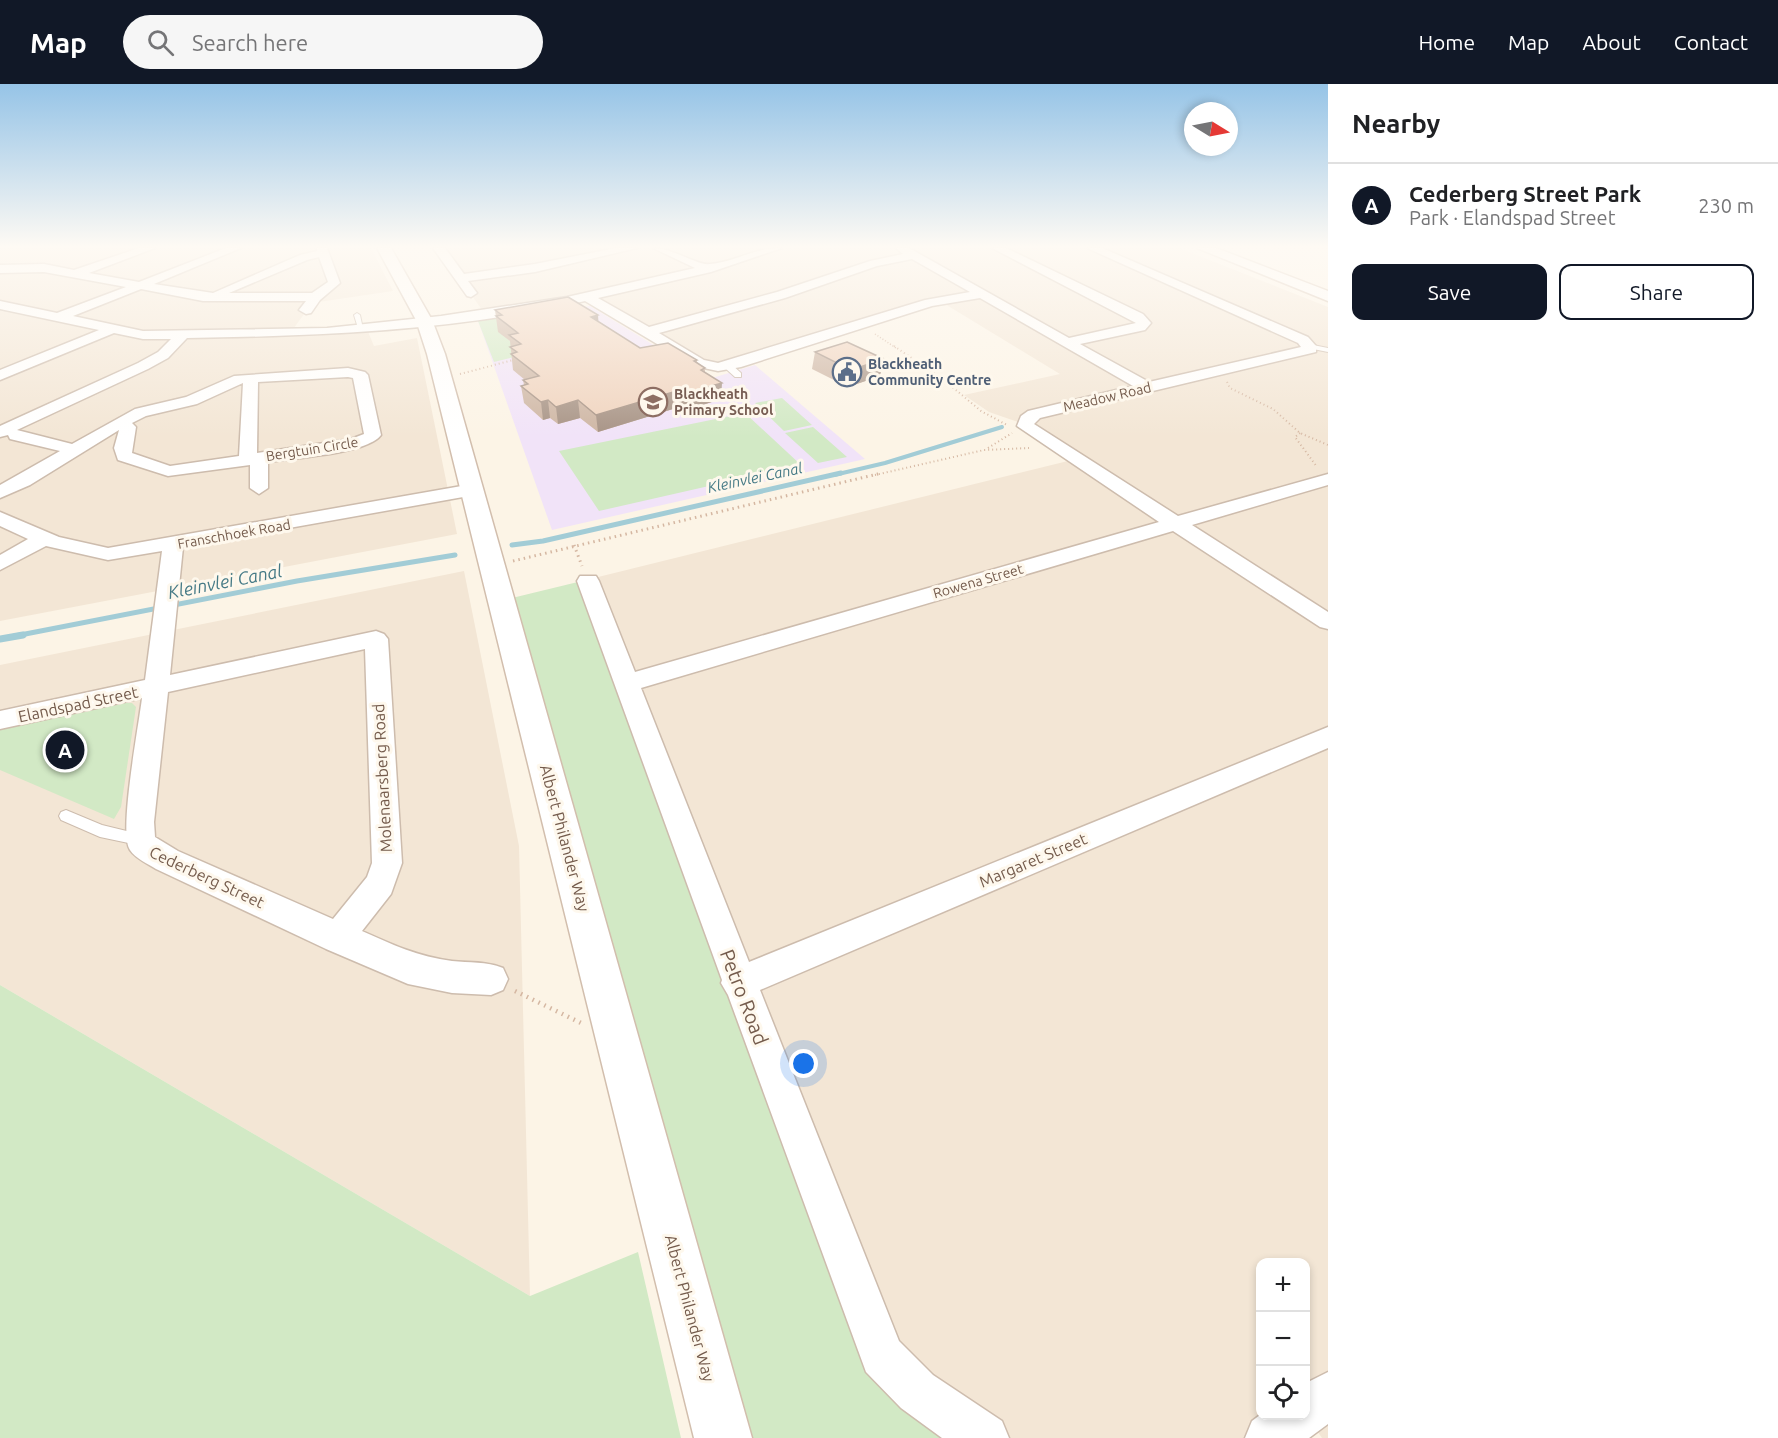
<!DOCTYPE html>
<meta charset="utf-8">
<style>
:root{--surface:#fff;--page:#f6f6f6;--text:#202124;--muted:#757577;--line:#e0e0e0;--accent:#111827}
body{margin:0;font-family:Ubuntu,sans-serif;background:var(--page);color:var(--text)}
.controls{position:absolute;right:18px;bottom:18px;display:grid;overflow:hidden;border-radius:12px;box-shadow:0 3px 9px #0003}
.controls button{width:54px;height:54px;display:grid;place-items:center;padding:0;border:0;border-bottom:2px solid var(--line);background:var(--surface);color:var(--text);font:30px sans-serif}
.compass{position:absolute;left:1184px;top:18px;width:54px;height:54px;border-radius:50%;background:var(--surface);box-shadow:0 3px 9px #0003;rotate:100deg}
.you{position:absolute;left:804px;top:980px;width:21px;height:21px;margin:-15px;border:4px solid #fff;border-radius:50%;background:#1a73e8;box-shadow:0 0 0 9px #1a73e833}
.badge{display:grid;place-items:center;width:39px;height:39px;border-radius:50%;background:var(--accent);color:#fff;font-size:20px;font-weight:700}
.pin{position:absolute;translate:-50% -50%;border:3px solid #fff;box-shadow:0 2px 6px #0006}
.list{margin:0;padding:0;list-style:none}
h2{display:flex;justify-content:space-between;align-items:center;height:78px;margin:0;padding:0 24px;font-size:26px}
h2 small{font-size:20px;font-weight:400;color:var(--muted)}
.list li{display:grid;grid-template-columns:39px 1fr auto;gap:18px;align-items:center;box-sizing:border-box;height:84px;padding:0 24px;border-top:2px solid var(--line)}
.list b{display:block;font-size:22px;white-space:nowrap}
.list p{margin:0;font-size:20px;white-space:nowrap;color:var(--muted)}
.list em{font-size:20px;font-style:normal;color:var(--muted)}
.actions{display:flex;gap:12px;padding:18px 24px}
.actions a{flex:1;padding:14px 0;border:2px solid var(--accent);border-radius:12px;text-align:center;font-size:21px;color:var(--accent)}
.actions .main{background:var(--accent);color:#fff}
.icon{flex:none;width:33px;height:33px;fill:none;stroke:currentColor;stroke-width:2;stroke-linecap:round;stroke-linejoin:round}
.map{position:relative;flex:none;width:1328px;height:1354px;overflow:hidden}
header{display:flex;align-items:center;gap:36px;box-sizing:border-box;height:84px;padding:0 30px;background:var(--accent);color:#fff}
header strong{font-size:28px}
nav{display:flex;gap:33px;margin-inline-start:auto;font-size:21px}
.search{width:420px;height:54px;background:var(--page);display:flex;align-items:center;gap:15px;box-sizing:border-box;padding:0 21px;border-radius:33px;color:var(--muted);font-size:22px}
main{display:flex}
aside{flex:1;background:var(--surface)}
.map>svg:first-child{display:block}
.residential{fill:#f3e6d5;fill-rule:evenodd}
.education{fill:#f1e3f8}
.green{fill:#d2e9c5}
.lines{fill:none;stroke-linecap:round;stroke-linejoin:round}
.stream-far2{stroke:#a2ccd6;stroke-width:4}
.stream-far1{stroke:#a2ccd6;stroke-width:5}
.stream{stroke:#a2ccd6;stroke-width:7}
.lane-casing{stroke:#cdbcad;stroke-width:2}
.street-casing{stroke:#cdbcad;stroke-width:3}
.secondary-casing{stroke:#d2bead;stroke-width:3}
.path-far3{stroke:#d5b7a2;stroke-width:1.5;stroke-dasharray:1 2;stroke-linecap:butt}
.path-far2{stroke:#d5b7a2;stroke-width:2;stroke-dasharray:1 3;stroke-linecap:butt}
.path-far1{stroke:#d5b7a2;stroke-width:3;stroke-dasharray:1.5 4;stroke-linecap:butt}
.path{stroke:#d5b7a2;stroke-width:4.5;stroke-dasharray:1.5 5;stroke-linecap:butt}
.lane{fill:#fff;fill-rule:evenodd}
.street{fill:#fff;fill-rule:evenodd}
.secondary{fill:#fff;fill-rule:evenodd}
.wall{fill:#ceb6a4}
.shaded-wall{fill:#a89486}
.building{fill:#f0d4bf;stroke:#a89486;stroke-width:1.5}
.labels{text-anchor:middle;stroke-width:6;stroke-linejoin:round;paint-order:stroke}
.far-service-label{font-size:14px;font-weight:bold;fill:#4e5e75;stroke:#fef8ed;text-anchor:start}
.far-education-label{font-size:14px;font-weight:bold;fill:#785e54;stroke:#fef8ed;text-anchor:start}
.far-street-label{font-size:14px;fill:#745b4c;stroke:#fef8ed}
.far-water-label{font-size:15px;font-style:italic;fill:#467a86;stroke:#fef8ed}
.street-label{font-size:16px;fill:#745b4c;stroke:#fef8ed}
.water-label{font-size:18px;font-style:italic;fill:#467a86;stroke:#fef8ed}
.near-street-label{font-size:20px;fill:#745b4c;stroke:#fef8ed}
</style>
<header>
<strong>Map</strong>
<div class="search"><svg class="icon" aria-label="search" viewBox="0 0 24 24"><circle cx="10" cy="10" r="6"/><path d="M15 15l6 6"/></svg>Search here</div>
<nav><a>Home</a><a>Map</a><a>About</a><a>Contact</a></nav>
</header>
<main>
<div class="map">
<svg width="1328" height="1354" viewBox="0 0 1328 1354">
<rect width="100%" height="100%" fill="#fcf4e6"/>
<path class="residential" d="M0,164h371l22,43 -81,12 -21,29 75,-5 8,19 43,-8 40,196 -457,87z
M438,164h741l149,59v1131h-6l-14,-20 -28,20h-299l-84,-61 -311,-797 486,-120 -48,-36 -35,-12 -25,-17 96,-21 -120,-73 -229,66 -124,-70 -102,17zM1260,1178h46v154h-46z
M464,487l55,275 11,450 -530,-311v-320z"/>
<path class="education" d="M590,222l119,73 46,-14 110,94 -313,71 -74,-209z"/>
<path class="green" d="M547,226l-48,22 20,16 -1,8 -24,6 -16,-41z
M782,314l30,27 -28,6 -29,-28z
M745,329l56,52 -202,46 -40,-60z
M813,343l34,30 -29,6 -33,-30z
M582,497l279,757 94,100h-216l-227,-840z
M125,619h7l4,4 -15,100 -7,12 -114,-49v-40z
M0,901l530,311 108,-44 43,186h-681z"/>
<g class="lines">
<path class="stream-far2" d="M834,391l51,-12 117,-36"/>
<path class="stream-far1" d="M512,461l31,-4 298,-68
M15,552l282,-55 158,-26"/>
<path class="stream" d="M0,555l23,-4"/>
<g class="lane-casing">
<path id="lane" d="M357,229l3,2 3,14 -5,-1 -4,-13z
M1308,260l20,4v4l-20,-4z
M725,280h6l10,9v4h-6l-10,-9z
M66,726l36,15 41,10 2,4 -2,4 -5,2 -38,-8 -39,-17 -2,-4 2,-4z"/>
</g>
<g class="street-casing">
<path id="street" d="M139,164h16l-66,25 50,9 87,-34h15l-87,36 59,9 87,-38 17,-4v-3h10l13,35 -20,17 -9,13 -5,1 -7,-4 7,-9h-103l-62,-12 -68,27 70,15 184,-3 114,-12 126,-19 128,-29 -42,-20c20,0 45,18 57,16 25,-2 46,-17 72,-16l-71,24 -113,26 51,29 128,-35 93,-31 33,-7 -7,-6h13l160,90 67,-15 -144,-75h14l137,66 8,9 -6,7 -65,14 69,38 152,-35 -3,-4 -211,-95h15l206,89 8,9v6l-276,66 -6,6 144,92 150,-42v11l-136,40 136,87v17l-8,-2 -147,-96 -532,157 108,274 579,-235v21l-568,242 139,351 34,34 69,46 7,17h-67l-41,-30 -35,-36 -138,-377 -7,-12 1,-3 -145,-399 3,-5h16l3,5 36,91 524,-150 -142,-96 4,-10 7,-5 105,-25 -153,-88 -48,8 -191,61 -23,4 -24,-5 -109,-65c-130,30 -265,35 -398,37l-19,20 -20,11 -131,61 55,14 63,-35 51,-12 48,-21 114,-8 17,4 3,3 13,60c-14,19 -88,23 -113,27v26l-9,6 -9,-6v-23l-82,11 -50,-16 -4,-12 5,-18 -89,55 -30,13v-13l60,-34 -50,-12 -2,-4 -8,2v-11l138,-63 20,-11 13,-13h-28l-29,-6 -114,47v-10l99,-40 -99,-21v-8l57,12 69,-26 -82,-15 -44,1v-8l44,-1 30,6zM319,173l9,25 -16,11h-83l78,-33zM912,175l58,33 -45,8 -207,63 -14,-3 -45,-27 126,-35 92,-32zM348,293l5,1 11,56 -13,5 -94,14 1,-71zM243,299l-4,73 -69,10 -38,-13 4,-26 -4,-4 14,-7 51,-12z
M433,164h12l19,26 71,-10 81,-16h21l-102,24 -67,9 9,12 -6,4 -4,-1z
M473,400l7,2 2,4 -2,4 -297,53 -13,128 206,-44 8,3 4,5 14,224 -11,31 -29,37c29,13 57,26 90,30 17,2 34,0 51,7l5,11 -5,11 -12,5 -39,-2 -44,-9 -82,-35 -170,-80c-8,-5 -21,-11 -26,-19 -12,-16 9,-126 12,-152l-142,31v-18l145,-31 17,-129 -54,9 -62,-14 -46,24v-15l28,-16 -28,-13v-14l59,25 49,11zM365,565l7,214 -5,14 -34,42 -155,-68 -23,-14 -1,-15 14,-130z
M1328,1288v52l-19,14h-64l7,-17 8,-6 46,1v-33z"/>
</g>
<g class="secondary-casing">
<path id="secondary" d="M377,164h14l41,72 13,34 307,1084h-58l-267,-1084 -11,-34z
M1197,164h19l112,43v10z"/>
</g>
<path class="path-far3" d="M875,250l21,14"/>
<path class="path-far2" d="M894,262l50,34 37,31 26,14
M460,290l57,-15
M1227,298l3,6 43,21 27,24 28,12
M1300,349l-5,4 22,30
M988,364l24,-15
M875,391l109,-25 45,-2"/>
<path class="path-far1" d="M574,461l8,21
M513,477l369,-88"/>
<path class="path" d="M515,907l66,32"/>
<use href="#lane" class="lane"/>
<use href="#street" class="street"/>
<use href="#secondary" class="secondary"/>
</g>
<path class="wall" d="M495,226l103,5v6l42,27 57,12v2l8,6v4l16,27 -43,14 -5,-4 -75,23 -18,-14 -22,6 -8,-6 -7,2 -19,-17 -3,-17 3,-1 -1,-5h2l-12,-10 -3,-29 -12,-9z
M815,268l65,24 -32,11 -36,-18z"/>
<path class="shaded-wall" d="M598,231l1,16 -8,-14z
M884,275l-4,17 -32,11 3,-17z
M722,299l-1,16 -43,14 1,-18z
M673,308v17l-75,23 -2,-17z
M548,316l2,18 -7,2 -2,-18z
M578,316l2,18 -22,6 -2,-17z"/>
<path class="building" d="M568,213l30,18 -7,2 49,31 28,-5 29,17 -3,1 11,7 -4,2 21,13 -43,12 -6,-3 -77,23 -18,-15 -22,7 -8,-7 -7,2 -20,-16 7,-2 -5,-4 16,-4 -28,-22 6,-2 -7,-5 11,-3 -12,-9 9,-2 -22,-17 6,-1 -7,-5z
M847,258l37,17 -33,11 -36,-18z"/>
<linearGradient id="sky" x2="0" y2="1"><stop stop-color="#96c4e7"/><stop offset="0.46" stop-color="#fefaf4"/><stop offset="1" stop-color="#fefaf4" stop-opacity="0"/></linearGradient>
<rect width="1328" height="353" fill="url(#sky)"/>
<defs>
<g id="civic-ring" transform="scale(1.5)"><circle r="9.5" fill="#fef8ed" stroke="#5c6f8a" stroke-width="1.5"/><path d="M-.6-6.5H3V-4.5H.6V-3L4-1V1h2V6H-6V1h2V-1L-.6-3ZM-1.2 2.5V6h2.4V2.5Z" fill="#5c6f8a"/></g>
<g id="school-ring" transform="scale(1.5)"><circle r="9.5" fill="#fef8ed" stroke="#8d6e63" stroke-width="1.5"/><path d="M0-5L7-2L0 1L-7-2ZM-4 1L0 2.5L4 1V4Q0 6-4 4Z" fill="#8d6e63"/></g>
</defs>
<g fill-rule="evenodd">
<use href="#civic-ring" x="847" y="288"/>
<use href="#school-ring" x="653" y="318"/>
</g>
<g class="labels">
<g class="far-service-label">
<text x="868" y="285">Blackheath<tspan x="868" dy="16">Community Centre</tspan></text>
</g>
<g class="far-education-label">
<text x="674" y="315">Blackheath<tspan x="674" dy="16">Primary School</tspan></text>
</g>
<g class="far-street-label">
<text transform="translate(1107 313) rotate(-13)" y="5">Meadow Road</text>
<text transform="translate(312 365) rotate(-9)" y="5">Bergtuin Circle</text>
<text transform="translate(234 450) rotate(-10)" y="5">Franschhoek Road</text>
<text transform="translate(978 497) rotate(-16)" y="5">Rowena Street</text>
</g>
<g class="far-water-label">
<text transform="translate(755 394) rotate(-12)" y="5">Kleinvlei Canal</text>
</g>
<g class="street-label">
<text transform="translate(78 620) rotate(-12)" y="6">Elandspad Street</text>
<text transform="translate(382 694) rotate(-93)" y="6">Molenaarsberg Road</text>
<text transform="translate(565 754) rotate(75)" y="6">Albert Philander Way</text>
<text transform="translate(1033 776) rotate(-23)" y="6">Margaret Street</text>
<text transform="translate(207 793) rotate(25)" y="6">Cederberg Street</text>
<text transform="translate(690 1224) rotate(75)" y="6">Albert Philander Way</text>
</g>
<g class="water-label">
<text transform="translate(225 498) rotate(-11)" y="6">Kleinvlei Canal</text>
</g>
<g class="near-street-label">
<text transform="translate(744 913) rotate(69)" y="7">Petro Road</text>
</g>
</g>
</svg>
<div class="controls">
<button>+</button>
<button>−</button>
<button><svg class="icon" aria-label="locate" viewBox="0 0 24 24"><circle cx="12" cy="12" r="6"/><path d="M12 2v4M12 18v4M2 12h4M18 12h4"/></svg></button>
</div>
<svg class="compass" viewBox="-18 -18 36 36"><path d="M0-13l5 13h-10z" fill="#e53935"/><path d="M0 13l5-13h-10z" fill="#757577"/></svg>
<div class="you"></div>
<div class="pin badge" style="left:65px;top:666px">A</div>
</div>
<aside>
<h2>Nearby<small></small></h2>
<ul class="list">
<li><span class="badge">A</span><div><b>Cederberg Street Park</b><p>Park · Elandspad Street</p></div><em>230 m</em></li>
</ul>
<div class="actions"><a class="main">Save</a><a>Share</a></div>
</aside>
</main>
